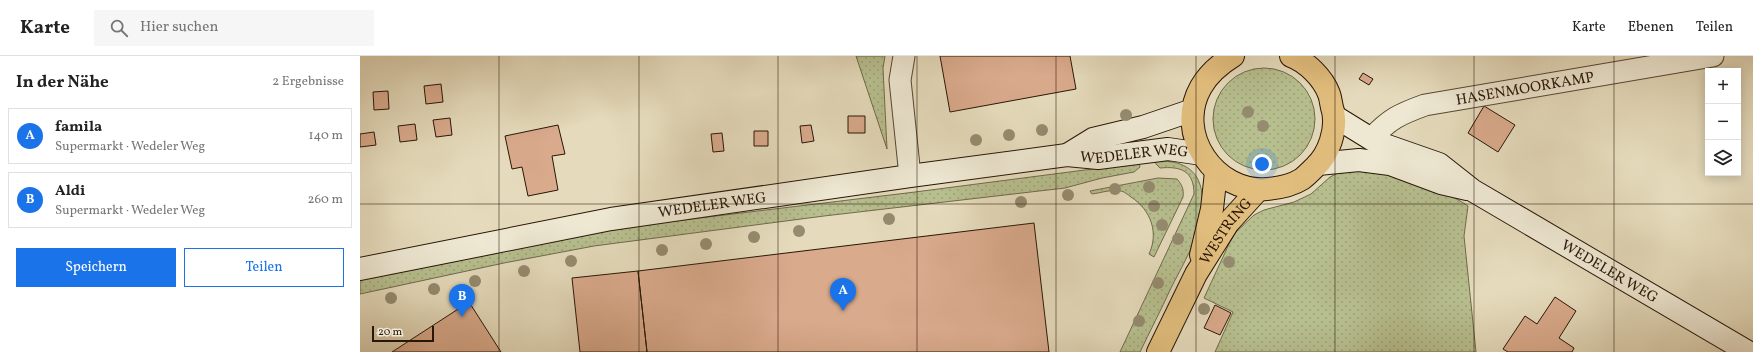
<!DOCTYPE html>
<html lang="de">
<meta charset="utf-8">
<style>
:root{--surface:#fff;--page:#f6f6f6;--text:#222;--muted:#767676;--line:#e0e0e0;--accent:#1a73e8}
body{margin:0;font-family:Vollkorn,serif;background:var(--page);color:var(--text)}
.controls{position:absolute;right:12px;top:12px;display:grid;overflow:hidden;border-radius:0px;box-shadow:0 2px 10px #0003}
.controls button{width:36px;height:36px;display:grid;place-items:center;padding:0;border:0;border-bottom:1px solid var(--line);background:var(--surface);color:var(--text);font:20px sans-serif}
.scale{position:absolute;left:12px;bottom:10px;width:62px;box-sizing:border-box;padding-left:4px;border:2px solid #281607;border-top:0;font-size:11px;line-height:14px;white-space:nowrap;color:#281607;-webkit-text-stroke:3px #eee8d3;paint-order:stroke}
.you{position:absolute;left:902px;top:108px;width:14px;height:14px;margin:-10px;border:3px solid #fff;border-radius:50%;background:#1a73e8;box-shadow:0 0 0 6px #1a73e833}
.badge{display:grid;place-items:center;width:26px;height:26px;border-radius:50%;background:var(--accent);color:#fff;font-size:13px;font-weight:700}
.pin{position:absolute;translate:-50% -33px;filter:drop-shadow(0 1px 2px #0008)}
.pin::after{content:'';position:absolute;top:21px;width:14px;height:12px;background:inherit;clip-path:polygon(0 0,100% 0,50% 100%)}
.list{margin:0;padding:0;list-style:none}
h2{display:flex;justify-content:space-between;align-items:center;height:52px;margin:0;padding:0 16px;font-size:17px}
h2 small{font-size:13px;font-weight:400;color:var(--muted)}
.list li{display:grid;grid-template-columns:26px 1fr auto;gap:12px;align-items:center;box-sizing:border-box;height:56px;margin:0 8px 8px;padding:0 8px;border:1px solid var(--line);border-radius:0px}
.list b{display:block;font-size:15px;white-space:nowrap}
.list p{margin:0;font-size:13px;white-space:nowrap;color:var(--muted)}
.list em{font-size:13px;font-style:normal;color:var(--muted)}
.actions{display:flex;gap:8px;padding:12px 16px}
.actions a{flex:1;padding:9px 0;border:1px solid var(--accent);border-radius:0px;text-align:center;font-size:14px;color:var(--accent)}
.actions .main{background:var(--accent);color:#fff}
.icon{flex:none;width:22px;height:22px;fill:none;stroke:currentColor;stroke-width:2;stroke-linecap:round;stroke-linejoin:round}
.map{position:relative;flex:none;width:1393px;height:296px;overflow:hidden}
header{display:flex;align-items:center;gap:24px;box-sizing:border-box;height:56px;padding:0 20px;background:var(--surface);border-bottom:1px solid var(--line)}
header strong{font-size:19px}
nav{display:flex;gap:22px;margin-inline-start:auto;font-size:14px}
.search{width:280px;height:36px;background:var(--page);display:flex;align-items:center;gap:10px;box-sizing:border-box;padding:0 14px;border-radius:0px;color:var(--muted);font-size:15px}
main{display:flex}
aside{flex:1;background:var(--surface)}
.map>svg:first-child{display:block}
.grass{fill:url(#grass-dots);stroke:#706a4b}
.building{fill:#d9aa8c;stroke:#281607}
.lines{fill:none;stroke-linecap:round;stroke-linejoin:round}
.minor-casing{stroke:#574734;stroke-width:23}
.secondary-casing{stroke:#281607;stroke-width:24}
.primary-casing{stroke:#281607;stroke-width:24}
.minor{stroke:#eee8d3;stroke-width:21}
.secondary{stroke:#eee8d3;stroke-width:22}
.primary{stroke:#e2be7e;stroke-width:22}
.tree{fill:#958b6f}
.grid{fill:none;stroke:#281607;stroke-width:1;stroke-opacity:0.55}
.labels{text-anchor:middle;stroke-width:3;stroke-linejoin:round;paint-order:stroke}
.street-label{font-size:15px;fill:#281607;stroke:#eee8d3}
</style>
<header>
<strong>Karte</strong>
<div class="search"><svg class="icon" aria-label="search" viewBox="0 0 24 24"><circle cx="10" cy="10" r="6"/><path d="M15 15l6 6"/></svg>Hier suchen</div>
<nav><a>Karte</a><a>Ebenen</a><a>Teilen</a></nav>
</header>
<main>
<aside>
<h2>In der Nähe<small>2 Ergebnisse</small></h2>
<ul class="list">
<li><span class="badge">A</span><div><b>famila</b><p>Supermarkt · Wedeler Weg</p></div><em>140 m</em></li>
<li><span class="badge">B</span><div><b>Aldi</b><p>Supermarkt · Wedeler Weg</p></div><em>260 m</em></li>
</ul>
<div class="actions"><a class="main">Speichern</a><a>Teilen</a></div>
</aside>
<div class="map">
<svg width="1393" height="296" viewBox="0 0 1393 296">
<defs>
<pattern id="grass-dots" width="8" height="8" patternUnits="userSpaceOnUse"><rect width="8" height="8" fill="#b7bf8f"/><path d="M2 2h.1M6 6h.1" fill="none" stroke="#9da37a" stroke-width="1.8" stroke-linecap="round"/></pattern>
</defs>
<rect width="100%" height="100%" fill="#e5dbbc"/>
<filter id="stains"><feTurbulence type="fractalNoise" baseFrequency=".005" numOctaves="4"/><feColorMatrix values="0 0 0 0 .2 0 0 0 0 .09 0 0 0 0 .02 0 0 0 .5 -.17"/></filter>
<radialGradient id="worn" r=".72"><stop offset=".6" stop-color="#630" stop-opacity="0"/><stop offset="1" stop-color="#630" stop-opacity=".3"/></radialGradient>
<path class="grass" d="M496,0h29l-2,12 4,81z
M853 63a51 51 0 1 1 102 0a51 51 0 1 1-102 0Z
M795,105c48,-2 53,30 43,69 -6,20 -18,40 -27,58 -10,22 -21,43 -31,64h-20l74,-158c0,-23 -13,-28 -34,-26l-4,-4z
M779,107l1,4 -6,5 -32,6 -37,10 -241,28 -230,30 -90,17 -144,31v-14l198,-42 92,-14 265,-32z
M1004,111c35,10 73,18 104,39l-4,30 12,116h-261l18,-40 -29,-14 25,-54 6,-11 19,-18 10,-5 30,-8 17,-8 19,-17 12,-6z
M798,122l19,1c5,6 7,10 6,18l-29,60 -5,-3c10,-21 2,-44 -18,-57 -3,-2 -7,-6 -11,-6 -8,-2 -20,2 -28,3l-2,-3z"/>
<path class="building" d="M580,0h130l6,33 -126,23z
M1003,17l10,6 -4,6 -10,-6z
M81,28l2,18 -17,2 -2,-18z
M28,35l1,18 -15,1 -1,-18z
M1124,50l31,19 -17,27 -30,-19z
M488,60h17v17h-17z
M90,62l2,17 -16,2 -3,-17z
M55,68l2,16 -17,2 -2,-16z
M198,69l7,29 -13,2 6,34 -30,6 -6,-29 -10,2 -7,-33z
M451,69l3,16 -12,2 -2,-17z
M394,75h14v15h-14z
M14,76l2,13 -16,2v-13z
M362,77l2,18 -11,1 -2,-18z
M674,167l15,129h-402l-9,-81z
M278,215l9,81h-67l-8,-74z
M1195,241l21,14 -17,27 15,10 -2,4h-64l-5,-3 22,-33 12,8z
M109,246l32,50h-109z
M855,249l16,8 -11,22 -16,-7z"/>
<g class="lines">
<g class="minor-casing">
<g id="minor">
<path d="M544,0l-4,24 10,96"/>
<path id="s1" d="M1011,83c18,-20 29,-25 54,-34l288,-49"/>
</g>
</g>
<g class="secondary-casing">
<g id="secondary">
<path id="s2" d="M974,60l42,26 63,22 33,26 276,162"/>
<path d="M707,99l26,-16 50,-12 50,-17"/>
<path d="M958,108l41,-4 31,4 51,19 26,6"/>
<path id="s3" d="M0,213l251,-50 299,-43 157,-21 31,3 70,-9 34,5"/>
</g>
</g>
<g class="primary-casing">
<g id="primary">
<path d="M873,0c-13,8 -24,17 -32,31 -27,47 14,106 66,102 12,-1 24,-3 35,-10 4,-3 9,-8 13,-12 14,-13 22,-37 18,-56 -2,-5 -2,-12 -4,-17 -6,-16 -22,-32 -38,-38"/>
<path d="M841,199l11,-46 4,-37"/>
<path id="s4" d="M798,296l38,-78 32,-51 30,-33"/>
</g>
</g>
<use href="#minor" class="minor"/>
<use href="#secondary" class="secondary"/>
<use href="#primary" class="primary"/>
</g>
<g class="tree">
<circle cx="888" cy="56" r="6"/>
<circle cx="766" cy="59" r="6"/>
<circle cx="903" cy="70" r="6"/>
<circle cx="682" cy="74" r="6"/>
<circle cx="649" cy="79" r="6"/>
<circle cx="616" cy="84" r="6"/>
<circle cx="789" cy="131" r="6"/>
<circle cx="755" cy="133" r="6"/>
<circle cx="708" cy="139" r="6"/>
<circle cx="661" cy="146" r="6"/>
<circle cx="794" cy="150" r="6"/>
<circle cx="529" cy="163" r="6"/>
<circle cx="802" cy="169" r="6"/>
<circle cx="439" cy="175" r="6"/>
<circle cx="394" cy="181" r="6"/>
<circle cx="818" cy="183" r="6"/>
<circle cx="346" cy="188" r="6"/>
<circle cx="302" cy="194" r="6"/>
<circle cx="211" cy="205" r="6"/>
<circle cx="869" cy="206" r="6"/>
<circle cx="164" cy="215" r="6"/>
<circle cx="115" cy="225" r="6"/>
<circle cx="798" cy="227" r="6"/>
<circle cx="74" cy="233" r="6"/>
<circle cx="31" cy="242" r="6"/>
<circle cx="844" cy="253" r="6"/>
<circle cx="779" cy="265" r="6"/>
</g>
<path class="grid" d="M139,0v296M279,0v296M418,0v296M557,0v296M696,0v296M836,0v296M975,0v296M1114,0v296M1254,0v296M0,148h1393"/>
<g class="labels">
<g class="street-label">
<text dy="5" stroke="none"><textPath href="#s1" startOffset="166">HASENMOORKAMP</textPath></text>
<text dy="5" stroke="none"><textPath href="#s3" startOffset="784">WEDELER WEG</textPath></text>
<text dy="5" stroke="none"><textPath href="#s3" startOffset="358">WEDELER WEG</textPath></text>
<text dy="5" stroke="none"><textPath href="#s4" startOffset="139">WESTRING</textPath></text>
<text dy="5" stroke="none"><textPath href="#s2" startOffset="318">WEDELER WEG</textPath></text>
</g>
</g>
<rect width="100%" height="100%" filter="url(#stains)"/>
<rect width="100%" height="100%" fill="url(#worn)"/>
</svg>
<div class="controls">
<button>+</button>
<button>−</button>
<button><svg class="icon" aria-label="layers" viewBox="0 0 24 24"><path d="M12 4l9 5-9 5-9-5zM3 14l9 5 9-5"/></svg></button>
</div>
<div class="scale">20 m</div>
<div class="you"></div>
<div class="pin badge" style="left:483px;top:255px">A</div>
<div class="pin badge" style="left:102px;top:261px">B</div>
</div>
</main>
